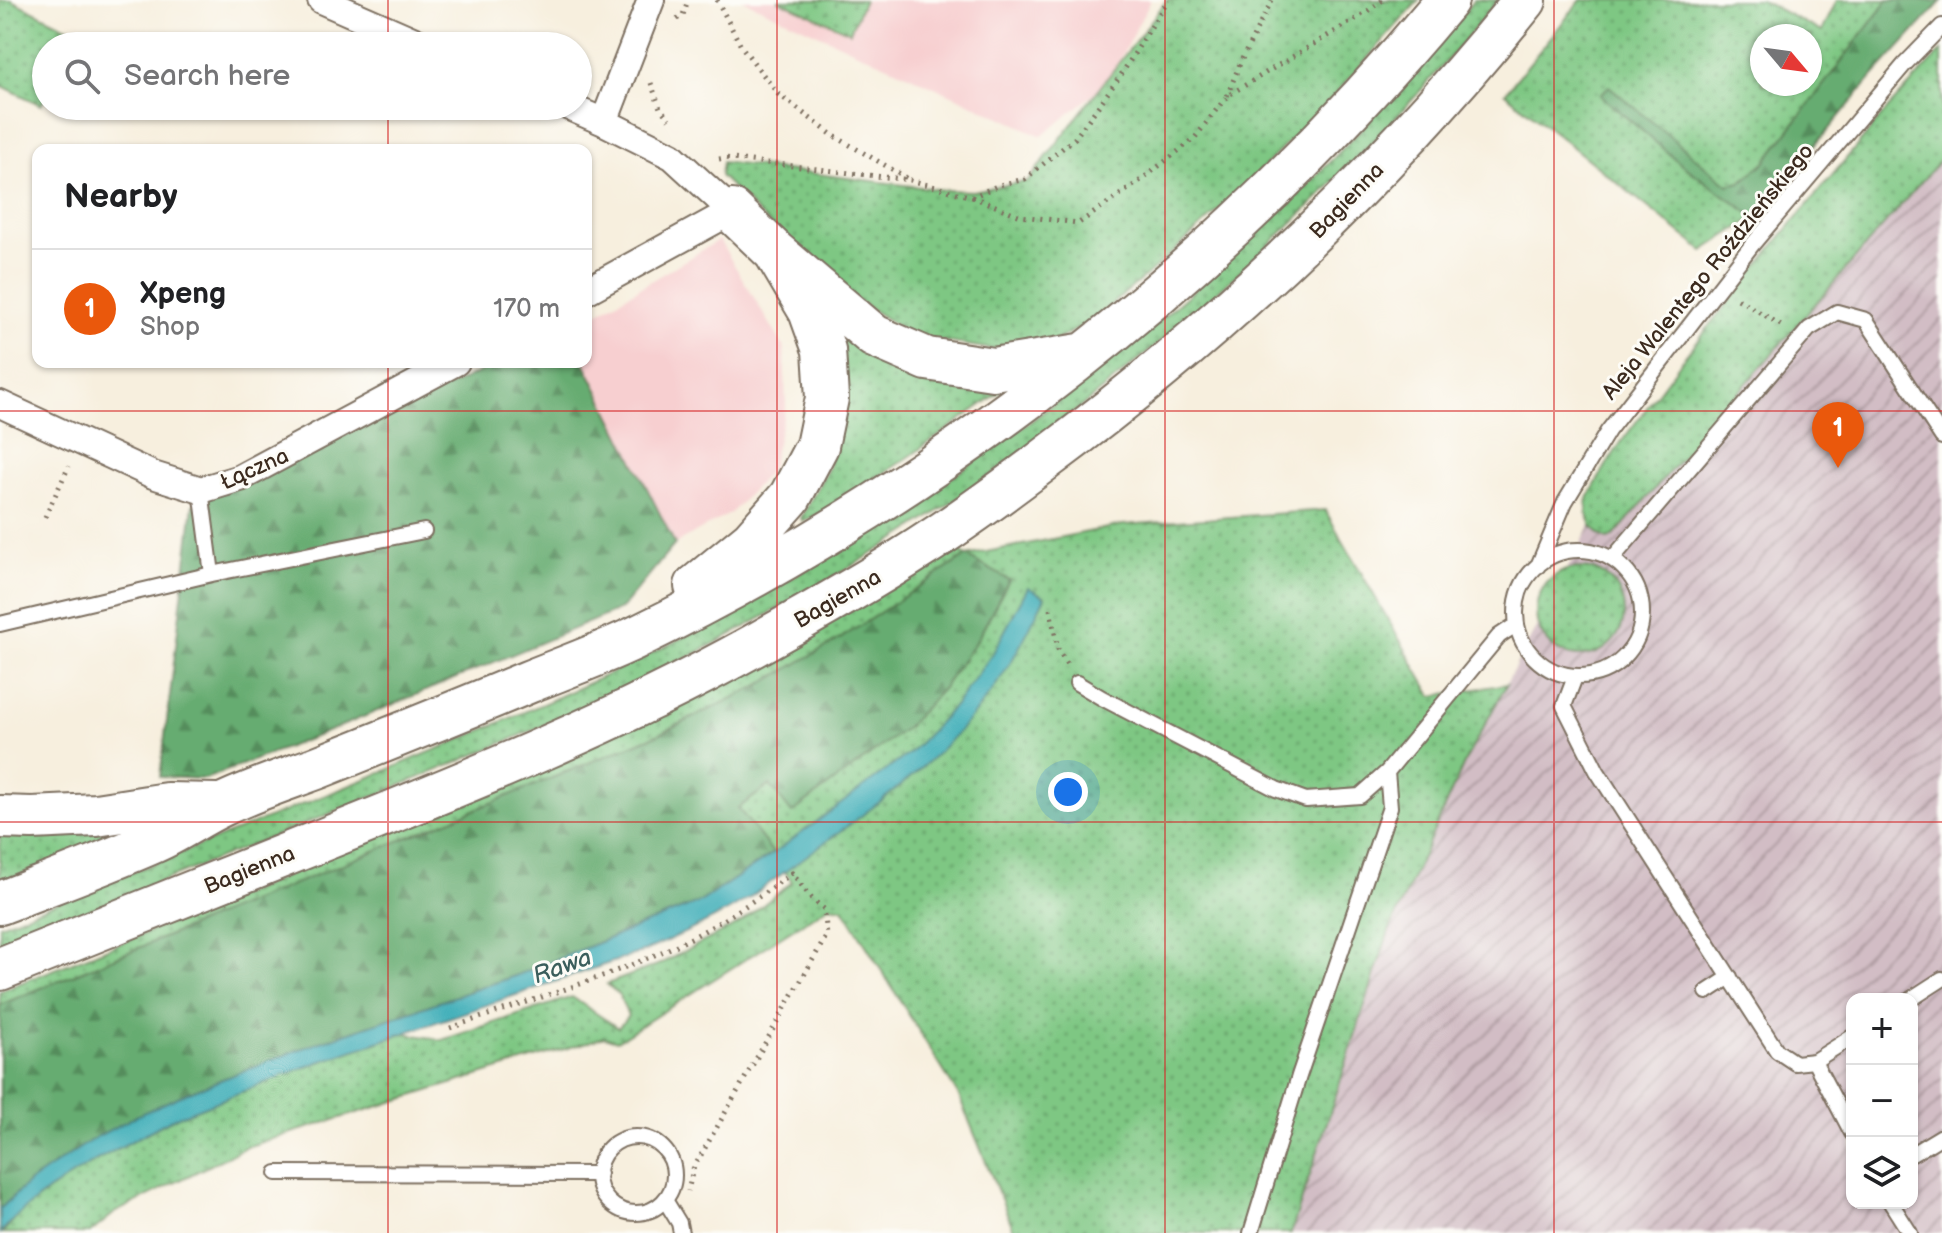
<!DOCTYPE html>
<meta charset="utf-8">
<style>
:root{--surface:#fff;--page:#f6f6f6;--text:#202124;--muted:#757577;--line:#e0e0e0;--accent:#ea580c}
body{margin:0;font-family:"Balsamiq Sans",sans-serif;background:var(--page);color:var(--text)}
.controls{position:absolute;right:24px;bottom:24px;display:grid;overflow:hidden;border-radius:16px;box-shadow:0 2px 6px #0004}
.controls button{width:72px;height:72px;display:grid;place-items:center;padding:0;border:0;border-bottom:2px solid var(--line);background:var(--surface);color:var(--text);font:40px sans-serif}
.compass{position:absolute;left:1750px;top:24px;width:72px;height:72px;border-radius:50%;background:var(--surface);box-shadow:0 2px 6px #0004;rotate:119deg}
.you{position:absolute;left:1068px;top:792px;width:28px;height:28px;margin:-20px;border:6px solid #fff;border-radius:50%;background:#1a73e8;box-shadow:0 0 0 12px #1a73e833}
.badge{display:grid;place-items:center;width:52px;height:52px;border-radius:50%;background:var(--accent);color:#fff;font-size:26px;font-weight:700}
.pin{position:absolute;translate:-50% -66px;filter:drop-shadow(0 2px 4px #0008)}
.pin::after{content:'';position:absolute;top:42px;width:28px;height:24px;background:inherit;clip-path:polygon(0 0,100% 0,50% 100%)}
.list{margin:0;padding:0;list-style:none}
h2{display:flex;justify-content:space-between;align-items:center;height:104px;margin:0;padding:0 32px;font-size:34px}
h2 small{font-size:26px;font-weight:400;color:var(--muted)}
.list li{display:grid;grid-template-columns:52px 1fr auto;gap:24px;align-items:center;box-sizing:border-box;height:120px;padding:0 32px;border-top:2px solid var(--line)}
.list b{display:block;font-size:30px;white-space:nowrap}
.list p{margin:0;font-size:26px;white-space:nowrap;color:var(--muted)}
.list em{font-size:26px;font-style:normal;color:var(--muted)}
.icon{flex:none;width:44px;height:44px;fill:none;stroke:currentColor;stroke-width:2;stroke-linecap:round;stroke-linejoin:round}
.map{position:relative;flex:none;width:1942px;height:1233px;overflow:hidden}
.search{position:absolute;background:var(--surface);box-shadow:0 2px 6px #0004;left:32px;top:32px;width:560px;height:88px;display:flex;align-items:center;gap:20px;box-sizing:border-box;padding:0 28px;border-radius:44px;color:var(--muted);font-size:30px}
.panel{position:absolute;background:var(--surface);box-shadow:0 2px 6px #0004;left:32px;top:144px;width:560px;height:224px;border-radius:16px}
.map>svg:first-child{display:block}
.built{fill:#f7cfd0}
.industrial{fill:url(#industrial-furrows);fill-rule:evenodd}
.grass{fill:url(#grass-dots);stroke:#5c7850;stroke-width:2;fill-rule:evenodd}
.forest{fill:url(#forest-firs);stroke:#506b48;stroke-width:2}
.water{fill:#3cadb8;stroke:#3c6c6b;stroke-width:2}
.lines{fill:none;stroke-linecap:round;stroke-linejoin:round}
.lane-casing{stroke:#7d6f61;stroke-width:18}
.street-casing{stroke:#7d6f61;stroke-width:30}
.primary-casing{stroke:#7d6f61;stroke-width:46}
.path{stroke:#7d6f61;stroke-width:5;stroke-dasharray:2 6;stroke-linecap:butt}
.lane{stroke:#fff;stroke-width:14}
.street{stroke:#fff;stroke-width:26}
.primary{stroke:#fff;stroke-width:42}
.grid{fill:none;stroke:#d62828;stroke-width:2;stroke-opacity:0.55}
.labels{text-anchor:middle;stroke-width:6;stroke-linejoin:round;paint-order:stroke}
.street-label{font-size:22px;fill:#3b2a1e;stroke:#fdfcf7}
.water-label{font-size:24px;font-style:italic;fill:#3b5e5c;stroke:#fdfcf7}
</style>
<div class="map">
<svg width="1942" height="1233" viewBox="0 0 1942 1233">
<defs>
<pattern id="industrial-furrows" width="10" height="10" patternUnits="userSpaceOnUse" patternTransform="scale(2)"><rect width="10" height="10" fill="#d2bdc5"/><path d="M-1 1l2-2M0 10L10 0M9 11l2-2" fill="none" stroke="#ac9a9f"/></pattern>
<pattern id="grass-dots" width="8" height="8" patternUnits="userSpaceOnUse" patternTransform="scale(2)"><rect width="8" height="8" fill="#7ec783"/><path d="M2 2h.1M6 6h.1" fill="none" stroke="#68a26b" stroke-width="1.8" stroke-linecap="round"/></pattern>
<pattern id="forest-firs" width="22" height="20" patternUnits="userSpaceOnUse" patternTransform="scale(2)"><rect width="22" height="20" fill="#66ac71"/><path d="M5 1l3.5 6h-7zM16 11l3.5 6h-7z" fill="#558c5c"/></pattern>
</defs>
<rect width="100%" height="100%" fill="#fdfcf7"/>
<filter id="ink" filterUnits="userSpaceOnUse"><feTurbulence type="fractalNoise" baseFrequency=".0125" numOctaves="2"/><feDisplacementMap in="SourceGraphic" scale="16" xChannelSelector="R" yChannelSelector="G"/><feConvolveMatrix kernelMatrix="1 2 1 2 8 2 1 2 1" color-interpolation-filters="sRGB"/></filter>
<filter id="wash" filterUnits="userSpaceOnUse"><feTurbulence type="fractalNoise" baseFrequency=".006" numOctaves="4" result="noise"/><feDisplacementMap in="SourceGraphic" scale="32" xChannelSelector="R" yChannelSelector="G"/><feGaussianBlur stdDeviation="1.8" result="paint"/><feColorMatrix in="noise" values="0 0 0 0 0 0 0 0 0 0 0 0 0 0 0 0 0 1.4 0 .05"/><feComposite in="paint" operator="in"/></filter>
<g filter="url(#wash)">
<rect width="100%" height="100%" fill="#f7efde"/>
<path class="built" d="M743,0h408l-44,83 -65,53z
M719,240l65,107 2,59 -16,65 -39,42 -56,31 -91,-182h2v-42z"/>
<path class="industrial" d="M1942,70v1163h-651l98,-302 77,-172 153,-287zM1852,999h60v204h-60z"/>
<path class="grass" d="M0,0h11l66,32 -7,14h-24v50l-5,9 -41,-20z
M778,0h86l-14,32z
M1167,0h252l-88,99 -91,92 -87,79 -63,52 -37,20 -63,7 -77,-13 -81,-52 -112,-108 2,-14 222,28 29,1 55,-10z
M1474,0h24c-116,143 -248,270 -391,386 -52,41 -104,82 -159,119 -72,49 -149,93 -225,134 -122,65 -251,118 -379,169 -115,46 -229,92 -344,138v-21c115,-46 231,-92 346,-138 131,-54 263,-108 387,-176 281,-153 540,-362 741,-611z
M1581,0h180l61,32 15,-32h51l-123,162 -24,20 -13,3 -119,-98 -8,8 80,69 74,53 -52,34 -198,-158zM1762,36h48v48h-48z
M1942,50v108l-329,379 -5,2 -8,-4 -8,-9 -5,-13v-10l1,-5 16,-29 18,-28 64,-86 98,-122 102,-122z
M839,334l169,52 -99,71 -83,53 -23,12 -2,-4 28,-51z
M1325,510l107,186 75,-12 -41,75 -77,172 -98,302h-276l-56,-137 -116,-188 -14,-2 -212,135 -13,-4 -358,110 -130,65 -26,21h-88l19,-21 28,-22 44,-28 79,-43 144,-56 89,-30 37,7 130,-43 46,31 10,-12 -9,-21 -12,-11 53,-20 80,-41 52,-41 -19,-29 -35,-45 33,-23 22,27 150,-124 35,-50 31,-58 -43,-24 -126,83 -84,48 -97,47 -659,271v-14l269,-107 687,-336 10,8 157,-31z
M1536 612a44 44 0 1 1 88 0a44 44 0 1 1-88 0Z
M120,831l-1,3 -119,49v-49z"/>
<path class="forest" d="M1888,0l54,1 -72,79 -115,137 -74,-53 -81,-69 9,-9 119,99 13,-3 24,-20z
M501,362h83l91,182 -54,65 -289,121 -127,49 -45,-2 33,-272z
M966,556l43,24 -31,58 -35,50 -37,40 -114,85 -22,-28 -32,23 35,45 -73,49 -185,74 -212,72 -114,44 -93,45 -67,45 -29,27v-204l659,-271 97,-47 84,-48z"/>
<path class="water" d="M1028,587l17,10c-16,32 -32,66 -54,95 -45,62 -101,104 -163,148 -26,19 -52,39 -79,58 -32,21 -69,37 -104,53l-329,112 -144,56 -79,43 -44,28 -28,22 -21,21v-24l29,-27 67,-45 42,-22 51,-23 114,-44 212,-72 185,-74 81,-54 130,-96 44,-47 38,-52z"/>
</g>
<g filter="url(#ink)">
<g class="lines">
<g class="lane-casing">
<path id="lane" d="M201,490l11,84
M1516 613a63 63 0 1 1 126 0a63 63 0 1 1-126 0Z
M1612,559l197,-230 28,-17 29,8 76,117
M1538,566l27,-64 43,-71 144,-186 152,-180 38,-39
M0,624l212,-50 212,-43
M1575,677l-11,29 33,65 180,280 18,12 19,-2 38,-24
M1077,683l25,15 174,91 30,11 54,-4 27,-24 3,35 -91,269 -48,157
M1387,772l112,-136 18,-12
M1707,992l23,-15
M1911,999l31,-20
M1814,1061l38,72
M598 1175a38 38 0 1 1 76 0a38 38 0 1 1-76 0Z
M1912,1154l30,-18
M277,1173l322,1
M665,1200l14,23 2,10
M1891,1203l19,30"/>
</g>
<g class="street-casing">
<path id="street" d="M321,0l105,46
M567,106l37,16 68,34 60,55 -146,80
M604,122l47,-122
M0,404l153,71 48,15 39,-12 216,-116"/>
</g>
<g class="primary-casing">
<path id="primary" d="M732,211l43,41 99,84 53,23 66,10 87,-14
M696,586l56,-46 38,-43 27,-51 10,-48 -3,-48 -14,-39 -35,-59
M0,817l32,1 64,-3 71,-11 50,1
M0,903c51,-20 103,-39 153,-61 24,-10 45,-26 69,-37 31,-15 65,-26 97,-38 70,-28 140,-56 209,-85 35,-14 71,-27 105,-43 312,-151 592,-372 814,-639
M0,969c108,-43 217,-87 325,-130 145,-58 291,-117 428,-193 56,-31 113,-63 167,-98 44,-28 86,-59 127,-90 179,-133 338,-284 478,-458"/>
</g>
<path class="path" d="M717,0l24,46 37,48 53,40 76,44
M677,19l6,-4 5,-15
M453,34l28,12
M651,83l9,25 9,11
M1227,96l14,-35 31,-61
M516,106l24,11
M719,159l6,-1 185,22 62,17 27,-12 26,-6 50,-41 46,-63 47,-75
M972,197l49,19 58,7 58,-40 57,-44 33,-43 132,-79 24,-17
M1738,299l46,28
M45,517l24,-51
M1050,609l8,40 9,16
M450,1028c80,-28 169,-53 243,-91 35,-19 67,-40 99,-64l20,26 12,10 3,26 -134,234 -5,22"/>
<use href="#lane" class="lane"/>
<use href="#street" class="street"/>
<use href="#primary" class="primary"/>
</g>
</g>
<path class="grid" d="M388,0v46M777,0v1233M1165,0v1233M1554,0v1233M388,106v44M388,362v871M0,411h1942M0,822h1942"/>
<g class="labels">
<g class="street-label">
<text transform="translate(1346 200) rotate(-46)" y="8">Bagienna</text>
<text transform="translate(1707 271) rotate(-51)" y="8">Aleja Walentego Roździeńskiego</text>
<text transform="translate(254 468) rotate(-24)" y="8">Łączna</text>
<text transform="translate(837 598) rotate(-30)" y="8">Bagienna</text>
<text transform="translate(249 869) rotate(-22)" y="8">Bagienna</text>
</g>
<g class="water-label">
<text transform="translate(562 966) rotate(-20)" y="8">Rawa</text>
</g>
</g>
</svg>
<div class="controls">
<button>+</button>
<button>−</button>
<button><svg class="icon" aria-label="layers" viewBox="0 0 24 24"><path d="M12 4l9 5-9 5-9-5zM3 14l9 5 9-5"/></svg></button>
</div>
<svg class="compass" viewBox="-18 -18 36 36"><path d="M0-13l5 13h-10z" fill="#e53935"/><path d="M0 13l5-13h-10z" fill="#757577"/></svg>
<div class="you"></div>
<div class="pin badge" style="left:1838px;top:468px">1</div>
<div class="search"><svg class="icon" aria-label="search" viewBox="0 0 24 24"><circle cx="10" cy="10" r="6"/><path d="M15 15l6 6"/></svg>Search here</div>
<section class="panel">
<h2>Nearby<small></small></h2>
<ul class="list">
<li><span class="badge">1</span><div><b>Xpeng</b><p>Shop</p></div><em>170 m</em></li>
</ul>
</section>
</div>
